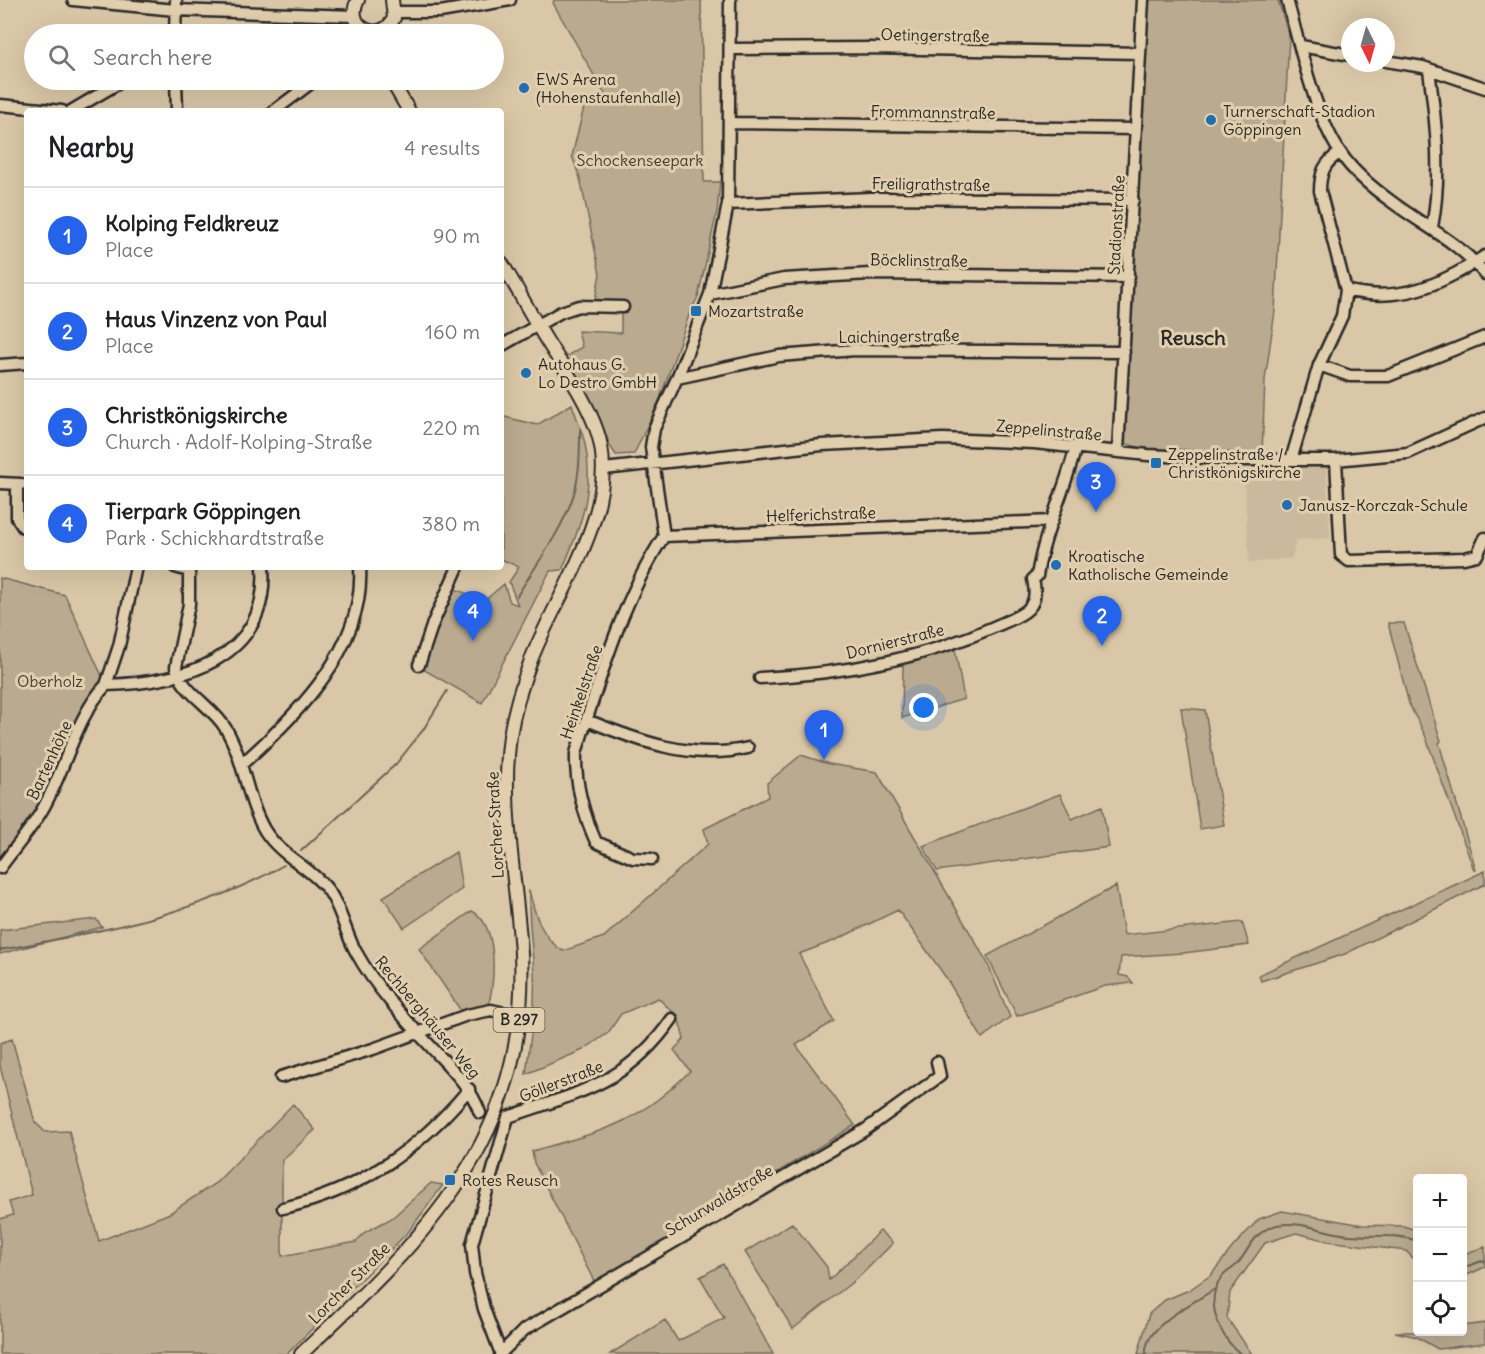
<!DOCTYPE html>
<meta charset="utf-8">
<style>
:root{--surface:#fff;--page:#f2f2f2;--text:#202124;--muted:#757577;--line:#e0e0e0;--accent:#2563eb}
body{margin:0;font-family:Delius,sans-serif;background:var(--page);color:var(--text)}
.controls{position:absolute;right:18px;bottom:18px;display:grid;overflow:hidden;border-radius:6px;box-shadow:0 6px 24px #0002}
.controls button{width:54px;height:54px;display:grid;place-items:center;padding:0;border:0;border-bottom:2px solid var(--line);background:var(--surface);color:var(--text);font:30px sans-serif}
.compass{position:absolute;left:1341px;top:18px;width:54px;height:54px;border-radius:50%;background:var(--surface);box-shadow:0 6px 24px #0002;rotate:175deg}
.you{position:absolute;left:924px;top:708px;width:21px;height:21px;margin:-15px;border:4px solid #fff;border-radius:50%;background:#1a73e8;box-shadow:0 0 0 9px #1a73e833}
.badge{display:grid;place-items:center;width:39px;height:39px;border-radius:50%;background:var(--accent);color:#fff;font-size:20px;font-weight:700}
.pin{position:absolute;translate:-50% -50px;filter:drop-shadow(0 2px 3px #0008)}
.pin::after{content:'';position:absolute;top:32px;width:21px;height:18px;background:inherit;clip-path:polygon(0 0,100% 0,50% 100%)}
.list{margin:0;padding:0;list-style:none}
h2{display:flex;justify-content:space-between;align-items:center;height:78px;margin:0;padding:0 24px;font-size:26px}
h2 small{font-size:20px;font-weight:400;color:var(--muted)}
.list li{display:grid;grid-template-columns:39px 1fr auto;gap:18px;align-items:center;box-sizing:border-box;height:96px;padding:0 24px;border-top:2px solid var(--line)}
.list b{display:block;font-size:22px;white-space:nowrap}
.list p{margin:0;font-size:20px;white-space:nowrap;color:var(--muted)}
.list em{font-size:20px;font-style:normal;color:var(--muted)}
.icon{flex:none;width:33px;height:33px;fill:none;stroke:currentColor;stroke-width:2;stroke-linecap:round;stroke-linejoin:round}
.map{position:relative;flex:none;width:1485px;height:1354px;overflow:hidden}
.search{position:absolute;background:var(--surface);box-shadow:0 6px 24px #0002;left:24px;top:24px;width:480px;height:66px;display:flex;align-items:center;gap:15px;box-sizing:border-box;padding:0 21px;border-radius:33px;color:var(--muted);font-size:22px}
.panel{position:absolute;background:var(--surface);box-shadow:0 6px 24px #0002;left:24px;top:108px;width:480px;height:462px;border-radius:6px}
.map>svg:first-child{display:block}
.built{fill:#cab99c}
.green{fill:#baab90;stroke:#726b5e;stroke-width:1.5}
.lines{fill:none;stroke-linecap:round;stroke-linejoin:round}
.stream{stroke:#696257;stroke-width:2}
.minor-casing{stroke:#2b2b2b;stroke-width:15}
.major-casing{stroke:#2b2b2b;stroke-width:16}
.minor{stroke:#e1ceac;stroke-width:10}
.major{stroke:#e1ceac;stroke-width:12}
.poi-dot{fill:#1f6fb2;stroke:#e1ceac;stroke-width:2}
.labels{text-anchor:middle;stroke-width:6;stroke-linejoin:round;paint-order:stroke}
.shield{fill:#e1ceac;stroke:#625c52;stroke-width:1.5}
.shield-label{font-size:15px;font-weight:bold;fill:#2b2b2b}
.street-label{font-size:16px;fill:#2b2b2b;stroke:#e1ceac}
.poi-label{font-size:16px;fill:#2b2b2b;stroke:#e1ceac;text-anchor:start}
.park-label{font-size:16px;fill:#403e3a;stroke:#e1ceac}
.quarter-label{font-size:20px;font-weight:bold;fill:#2b2b2b;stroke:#e1ceac}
</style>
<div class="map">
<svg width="1485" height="1354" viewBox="0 0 1485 1354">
<rect width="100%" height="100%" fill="#dac7a7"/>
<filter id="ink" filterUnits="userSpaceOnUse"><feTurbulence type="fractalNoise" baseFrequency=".0167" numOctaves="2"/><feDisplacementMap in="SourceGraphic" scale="12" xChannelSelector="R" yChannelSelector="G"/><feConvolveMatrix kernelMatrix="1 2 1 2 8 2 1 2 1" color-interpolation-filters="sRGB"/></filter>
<g filter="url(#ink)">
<path class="built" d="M1326,466l4,72 -34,2 -4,18 -43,5 -5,-91 19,-5z"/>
<path class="green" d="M554,0h147l3,182h16l-3,30 -19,85 -8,15 -30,87 -26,55 -18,1 -6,-9 -9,-25 -36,-64 17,-10 -4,-16 43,2v-31l-26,-2 5,-26 -20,-96 -8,-22 12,-49 24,-7 -55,-97z
M1145,0h133l11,36 -14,275 -10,69 -3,74 -113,-4 -26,-7z
M572,404c4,13 10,26 13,40 10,45 -5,85 -23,126l-12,1 -68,132 -61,-35 32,-80 31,13 20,-17 6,18 8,3 -9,-23 10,-15 -18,-8v-143l36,9z
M0,578l65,17 41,90 -6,7 -59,120 -41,54z
M1388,623h16l37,118 -2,2 37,127h-2l-49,-135 -16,-31z
M955,649l9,50 -62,19 1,-55z
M1181,708l24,2 19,115 -24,4z
M801,755l28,9 48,8 110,190 23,55 -28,21 -35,-59 -49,-69 -62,30 -37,14 35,67 -38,24 59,80 -260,158 -61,-120 -2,-12c71,-20 104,-26 158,-80l-16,-21 10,-11 -6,-22 -20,-19 -37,16 -13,19 -25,17 -57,24c4,-33 10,-67 8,-101 -2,-28 -6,-55 -5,-83 5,22 13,49 34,61l41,-14 104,-93 -4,-15 64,-32 -1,-14z
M1060,794l12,25 30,-13 7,41 -172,24 -14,-25z
M456,852l6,37 -58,39 -21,-31z
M1485,871v13l-140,70 -84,27 -2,-6z
M1116,886l8,49 118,-13 7,23 -66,8 -62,4 -2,18 9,2 5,6 -28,3 -88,30 -30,-60z
M472,911c27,14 23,72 16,96l-27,4 -42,-62z
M96,919l6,8 -102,27v-24z
M12,1039l23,83 10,10 24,-1 30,110 71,-28 47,-31 76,-78 22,26 -33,30v96l74,-14 9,-10 27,-14 39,-35 12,2 -34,46 -122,123h-287v-135l13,-4 -4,-13 23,-7 -32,-129v-23z
M1282,1211l81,14 40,1 14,4v32l-11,-11 -78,-10 -32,-8 -31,10 -35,49 -3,26 25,36h-114l11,-40 16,-14 24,-10 22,-15 21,-27 27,-29z
M792,1223l35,44 2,13 51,-49 13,12 -33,33 -67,53 -48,-77z
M1485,1247v20l-22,10v-23z
M723,1264l50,90h-163l55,-34 13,21 46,-23 -24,-41z
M1485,1323v20l-47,6 -21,-12 -22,-5h67l1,-6z"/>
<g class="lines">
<path class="stream" d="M517,596c20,-33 48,-69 58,-106 5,-20 5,-40 5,-60
M301,851l95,-87 27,-34 24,-39
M0,950c98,-18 196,-35 284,-85
M1462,1268l23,-8
M1146,1354c-3,-28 49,-52 69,-65
M1241,1354c-21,-15 -38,-54 -19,-77 4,-6 12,-8 17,-15 11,-15 17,-32 38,-37 26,-5 47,8 72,10 24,2 46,-2 69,6"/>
<g class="minor-casing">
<path id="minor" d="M73,0l102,10 179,6
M730,0l-2,204 -18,90 -33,84 -23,51 -3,18 13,89 388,-15
M1287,0c13,45 28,118 55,155 12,18 32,34 50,47 32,24 67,40 93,72
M395,12h45l70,-12
M175,34l1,-34
M1301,46l49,9
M731,49l139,-1 269,5
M1386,61l37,6 62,21
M1429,70c7,52 13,105 3,157
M176,80l1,31
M0,105l62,6
M71,111l53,-31
M274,111l41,-31
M730,123l405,6
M728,204l143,-6 262,2
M1346,290c52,14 95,-5 139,-34
M710,294l74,-15 86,-5 259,3
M501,346l60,-34 18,-6 44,1
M0,365l27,-2
M1319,365l31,11h38l97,-39
M677,378l102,-22 76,-6 269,2
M1118,451l25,-451
M1291,460l28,-95 23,-49 4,-26 -26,-99c0,-17 4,-29 20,-38
M1336,460l5,95 8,6 115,-3 13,-3 8,-17
M604,469l218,-24 121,-6 91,4 114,12 96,5h92l72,-7 77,-35
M0,483l21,1
M17,484v34l6,9 4,1
M175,567l14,4
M189,567v37l-13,63c6,26 37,39 50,62 19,32 20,70 39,102 16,25 45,36 63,59 13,17 17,43 28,62 19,35 49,67 76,96 19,20 39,39 48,65
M419,665l14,-42 25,-56
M760,678c80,-4 163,-19 236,-52 11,-5 24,-9 32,-17 9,-9 7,-20 5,-30l4,-3c7,-45 28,-85 39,-130
M106,685l13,-39 17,-79
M587,720c51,21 105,41 161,28
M242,764c56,-50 123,-116 118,-197
M652,859l-19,-1 -37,-16c-12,-27 -21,-59 -20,-89 24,-74 45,-151 88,-217
M0,868c13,-18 29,-36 41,-56 24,-39 33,-93 65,-127 75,-2 164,-25 157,-118
M281,1077l92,-28 94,-34 24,-5 28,6
M283,1208c77,-17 136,-59 186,-119
M500,1354l24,-24 341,-200 75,-54 -3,-14
M501,1354l-17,-45 -9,-36 -3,-29 36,-127c71,-25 119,-33 164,-98"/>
</g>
<g class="major-casing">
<path id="major" d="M358,0c-15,27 23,45 36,18l-2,-18
M391,80l18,31
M301,1354c124,-117 228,-215 220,-400 -4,-72 -21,-145 -11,-218 4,-26 12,-52 21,-76 26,-68 92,-154 66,-229 -11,-32 -32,-61 -50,-90 -16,-26 -30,-53 -46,-79"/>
</g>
<use href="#minor" class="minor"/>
<use href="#major" class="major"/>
</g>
</g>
<g class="poi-dot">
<circle cx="524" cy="88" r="6"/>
<circle cx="1211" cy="120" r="6"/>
<rect x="690" y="305" width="12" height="12" rx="3"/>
<circle cx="526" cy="373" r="6"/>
<rect x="1150" y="457" width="12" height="12" rx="3"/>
<circle cx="1287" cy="505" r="6"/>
<circle cx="1056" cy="565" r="6"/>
<rect x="444" y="1174" width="12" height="12" rx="3"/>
</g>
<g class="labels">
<rect class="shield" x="493.5" y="1008" width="51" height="24" rx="4.5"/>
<g class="shield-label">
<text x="519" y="1025">B 297</text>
</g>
<g class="street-label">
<text transform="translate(935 35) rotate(1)" y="6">Oetingerstraße</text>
<text transform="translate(933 112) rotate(1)" y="6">Frommannstraße</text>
<text transform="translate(931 184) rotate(1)" y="6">Freiligrathstraße</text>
<text transform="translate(1116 225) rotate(-87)" y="6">Stadionstraße</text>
<text transform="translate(919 260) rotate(1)" y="6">Böcklinstraße</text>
<text transform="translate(899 336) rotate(-1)" y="6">Laichingerstraße</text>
<text transform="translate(1049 430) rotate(5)" y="6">Zeppelinstraße</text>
<text transform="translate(821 514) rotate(-2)" y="6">Helferichstraße</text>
<text transform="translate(895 641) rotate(-14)" y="6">Dornierstraße</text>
<text transform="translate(581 692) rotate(-71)" y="6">Heinkelstraße</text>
<text transform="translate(49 760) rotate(-65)" y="6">Bartenhöhe</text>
<text transform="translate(495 825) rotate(-93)" y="6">Lorcher Straße</text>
<text transform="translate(428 1017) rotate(50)" y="6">Rechberghäuser Weg</text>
<text transform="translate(561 1081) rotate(-21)" y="6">Göllerstraße</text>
<text transform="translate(719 1200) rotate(-31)" y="6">Schurwaldstraße</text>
<text transform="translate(349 1283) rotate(-45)" y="6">Lorcher Straße</text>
</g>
<g class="poi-label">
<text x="536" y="85">EWS Arena<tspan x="536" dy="18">(Hohenstaufenhalle)</tspan></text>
<text x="1223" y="117">Turnerschaft-Stadion<tspan x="1223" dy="18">Göppingen</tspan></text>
<text x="708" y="317">Mozartstraße</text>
<text x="538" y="370">Autohaus G.<tspan x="538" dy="18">Lo Destro GmbH</tspan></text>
<text x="1168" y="460">Zeppelinstraße /<tspan x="1168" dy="18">Christkönigskirche</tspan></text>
<text x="1299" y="511">Janusz-Korczak-Schule</text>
<text x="1068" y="562">Kroatische<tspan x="1068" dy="18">Katholische Gemeinde</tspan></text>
<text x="462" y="1186">Rotes Reusch</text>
</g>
<g class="park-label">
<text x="640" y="166">Schockenseepark</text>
<text x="50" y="687">Oberholz</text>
</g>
<g class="quarter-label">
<text x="1193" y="345">Reusch</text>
</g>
</g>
</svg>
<div class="controls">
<button>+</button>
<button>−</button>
<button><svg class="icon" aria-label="locate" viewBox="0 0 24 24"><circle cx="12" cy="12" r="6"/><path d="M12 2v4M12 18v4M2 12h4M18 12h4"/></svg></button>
</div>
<svg class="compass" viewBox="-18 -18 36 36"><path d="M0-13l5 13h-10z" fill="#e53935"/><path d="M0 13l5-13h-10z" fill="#757577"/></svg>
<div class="you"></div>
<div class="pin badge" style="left:824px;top:760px">1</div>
<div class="pin badge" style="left:1102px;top:646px">2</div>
<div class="pin badge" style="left:1096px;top:512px">3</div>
<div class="pin badge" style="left:473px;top:641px">4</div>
<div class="search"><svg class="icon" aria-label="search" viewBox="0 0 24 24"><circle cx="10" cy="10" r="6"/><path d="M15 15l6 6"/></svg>Search here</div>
<section class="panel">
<h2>Nearby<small>4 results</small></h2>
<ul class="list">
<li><span class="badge">1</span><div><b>Kolping Feldkreuz</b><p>Place</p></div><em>90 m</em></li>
<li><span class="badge">2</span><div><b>Haus Vinzenz von Paul</b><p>Place</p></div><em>160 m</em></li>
<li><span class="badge">3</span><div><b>Christkönigskirche</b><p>Church · Adolf-Kolping-Straße</p></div><em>220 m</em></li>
<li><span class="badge">4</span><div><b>Tierpark Göppingen</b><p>Park · Schickhardtstraße</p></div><em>380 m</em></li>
</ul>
</section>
</div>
